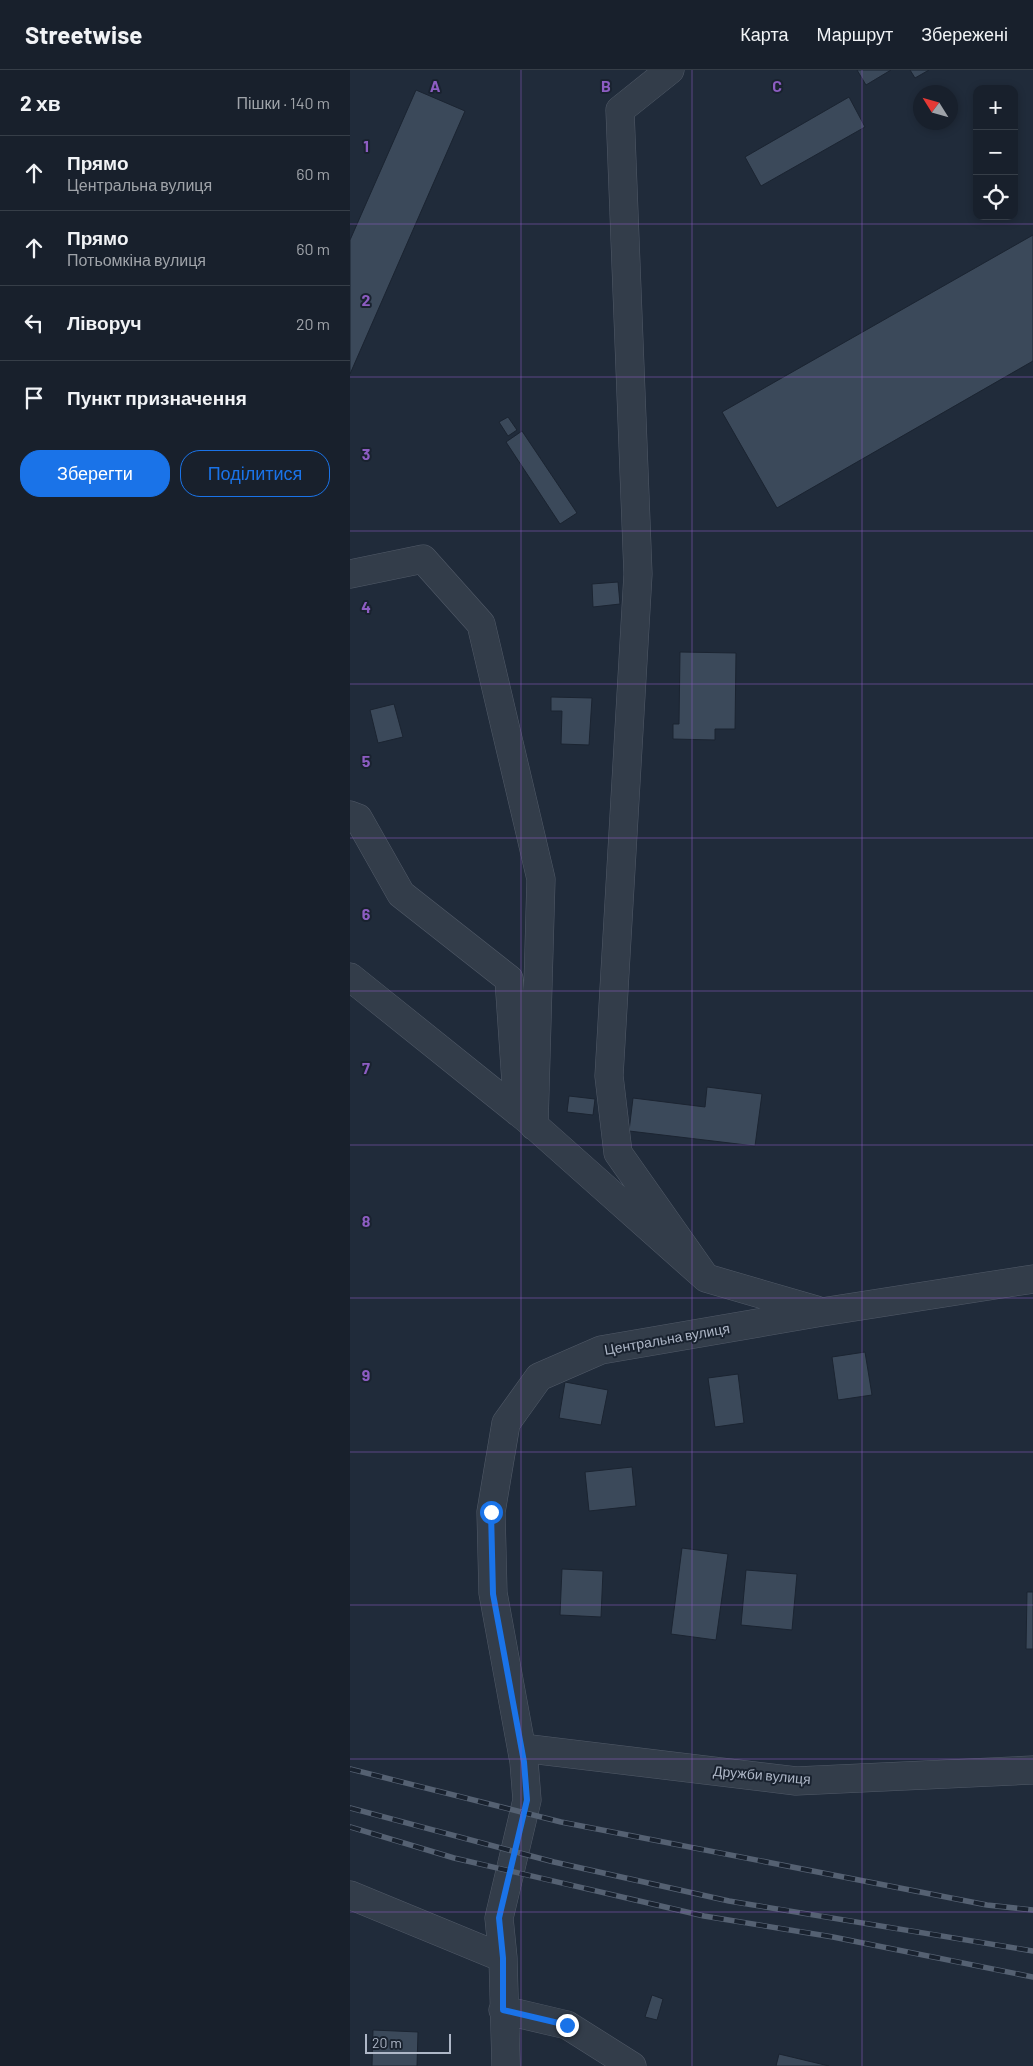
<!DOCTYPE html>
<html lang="uk">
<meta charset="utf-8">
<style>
:root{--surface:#18202c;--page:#212834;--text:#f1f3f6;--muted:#9fa3a9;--line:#363e48;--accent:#1a73e8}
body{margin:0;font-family:Barlow,sans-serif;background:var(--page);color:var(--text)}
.controls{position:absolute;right:15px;top:15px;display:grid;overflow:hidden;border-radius:10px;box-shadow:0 2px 8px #0003}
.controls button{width:45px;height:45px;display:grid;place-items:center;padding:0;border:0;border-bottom:1px solid var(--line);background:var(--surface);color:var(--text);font:25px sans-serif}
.compass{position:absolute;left:563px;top:15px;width:45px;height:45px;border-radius:50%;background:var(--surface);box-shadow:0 2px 8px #0003;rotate:307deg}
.scale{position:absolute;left:15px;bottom:12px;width:86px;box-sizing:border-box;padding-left:5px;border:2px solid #aeb7c7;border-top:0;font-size:14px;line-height:18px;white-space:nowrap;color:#aeb7c7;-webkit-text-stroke:4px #19222f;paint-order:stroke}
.stop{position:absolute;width:15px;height:15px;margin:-11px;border:4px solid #1a73e8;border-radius:50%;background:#fff}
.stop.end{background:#1a73e8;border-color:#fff;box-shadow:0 1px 5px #0008}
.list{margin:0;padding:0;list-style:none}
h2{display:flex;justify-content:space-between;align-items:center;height:65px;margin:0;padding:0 20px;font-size:21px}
h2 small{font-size:16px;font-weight:400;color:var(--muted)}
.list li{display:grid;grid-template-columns:32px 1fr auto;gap:15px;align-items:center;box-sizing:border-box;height:75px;padding:0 20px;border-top:1px solid var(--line)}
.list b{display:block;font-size:19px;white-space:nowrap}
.list p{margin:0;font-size:16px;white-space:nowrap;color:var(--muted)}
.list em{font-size:16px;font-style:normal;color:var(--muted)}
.actions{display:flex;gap:10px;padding:15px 20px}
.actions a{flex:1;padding:11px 0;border:1px solid var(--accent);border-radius:20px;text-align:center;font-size:18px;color:var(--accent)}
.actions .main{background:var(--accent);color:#fff}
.icon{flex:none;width:28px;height:28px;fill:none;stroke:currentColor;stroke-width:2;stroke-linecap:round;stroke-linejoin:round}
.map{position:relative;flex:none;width:683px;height:1996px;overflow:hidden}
header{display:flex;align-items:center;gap:30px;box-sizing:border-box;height:70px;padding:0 25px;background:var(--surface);border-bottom:1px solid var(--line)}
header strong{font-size:24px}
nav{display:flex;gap:28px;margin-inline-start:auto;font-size:18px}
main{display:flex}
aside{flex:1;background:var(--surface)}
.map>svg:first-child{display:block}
.building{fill:#3b495a;stroke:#1b2431}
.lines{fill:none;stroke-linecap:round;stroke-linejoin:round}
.minor-casing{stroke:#515a68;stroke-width:29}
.minor{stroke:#333d4a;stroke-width:28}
.rail-casing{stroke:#556172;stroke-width:5.5}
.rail{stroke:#19222f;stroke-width:4;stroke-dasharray:11;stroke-linecap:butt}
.route{stroke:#1a73e8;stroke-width:6}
.grid{fill:none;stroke:#8d5dc2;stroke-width:1;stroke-opacity:0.55}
.labels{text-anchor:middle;stroke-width:4;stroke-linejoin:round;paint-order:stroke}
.street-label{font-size:14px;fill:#aeb7c7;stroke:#19222f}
.grid-label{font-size:16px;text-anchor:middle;font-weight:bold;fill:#8d5dc2;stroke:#19222f;stroke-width:4;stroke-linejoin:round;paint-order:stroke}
</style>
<header>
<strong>Streetwise</strong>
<nav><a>Карта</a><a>Маршрут</a><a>Збережені</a></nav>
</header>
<main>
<aside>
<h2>2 хв<small>Пішки · 140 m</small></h2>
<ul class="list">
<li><svg class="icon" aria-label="ahead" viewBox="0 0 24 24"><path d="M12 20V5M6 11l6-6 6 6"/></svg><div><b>Прямо</b><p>Центральна вулиця</p></div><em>60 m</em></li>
<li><svg class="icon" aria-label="ahead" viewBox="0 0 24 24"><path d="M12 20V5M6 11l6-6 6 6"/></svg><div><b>Прямо</b><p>Потьомкіна вулиця</p></div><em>60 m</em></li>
<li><svg class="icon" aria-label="left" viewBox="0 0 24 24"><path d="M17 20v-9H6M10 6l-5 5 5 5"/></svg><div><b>Ліворуч</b></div><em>20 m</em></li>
<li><svg class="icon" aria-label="arrive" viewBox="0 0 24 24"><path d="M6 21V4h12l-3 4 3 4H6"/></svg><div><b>Пункт призначення</b></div></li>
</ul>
<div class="actions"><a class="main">Зберегти</a><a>Поділитися</a></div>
</aside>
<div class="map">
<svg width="683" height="1996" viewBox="0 0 683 1996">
<rect width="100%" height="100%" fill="#202b3a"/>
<path class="building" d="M507,0h34l-25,15z
M560,0h19l-14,8z
M66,20l49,21 -115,263v-134z
M499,27l16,30 -104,59 -16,-29z
M683,165v126l-256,147 -55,-96z
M158,347l9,13 -9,6 -9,-14z
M172,361l55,82 -17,11 -54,-82z
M268,512l2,22 -27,3 -1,-23z
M330,582l56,1 -1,76h-20v11l-42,-1v-15h6z
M201,627l41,1 -3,47 -28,-1 1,-33h-11z
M44,634l9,33 -25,6 -8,-33z
M357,1017l55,7 -7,52 -126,-15 4,-33 72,9z
M219,1026l26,3 -2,16 -26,-3z
M515,1282l7,43 -34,5 -6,-43z
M388,1304l6,49 -29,4 -7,-49z
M215,1312l43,8 -7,35 -42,-7z
M282,1397l4,39 -47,5 -4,-39z
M332,1478l46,6 -12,86 -45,-6z
M212,1499l41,2 -2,46 -41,-2z
M396,1500l51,4 -5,56 -51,-5z
M677,1522h6v57h-7z
M302,1925l11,4 -6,21 -12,-3z
M23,1960l45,2 -1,34h-45z
M429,1984l50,12h-53z"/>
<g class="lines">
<g class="minor-casing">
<path id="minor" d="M320,0l-50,40 18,464 -29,502 9,77 88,125
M0,504l73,-15 58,65 60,255 -7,247
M0,745l8,3 43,76 108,85 9,133
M0,907l177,142 179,159 110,32
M172,1678l274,33 237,-11
M0,1825l153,63
M153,1940l64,15 65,41
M156,1996l-3,-108 -4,-40 28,-118 -3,-38 -31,-169 -2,-81 15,-89 33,-46 62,-27 221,-38 211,-33"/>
</g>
<use href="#minor" class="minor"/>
<g class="rail-casing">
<path id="rail" d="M0,1699l211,53 426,83 46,5
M0,1738l204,54 175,39 304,50
M0,1757l104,31 250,58 129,21 200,40"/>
</g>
<use href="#rail" class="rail"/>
</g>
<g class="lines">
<path class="route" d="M141,1442l2,82 31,168 3,38 -28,118 4,40v52l64,15"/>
</g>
<path class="grid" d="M171,0v1996M342,0v1996M512,0v1996M0,154h683M0,307h683M0,461h683M0,614h683M0,768h683M0,921h683M0,1075h683M0,1228h683M0,1382h683M0,1535h683M0,1689h683M0,1842h683"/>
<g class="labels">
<g class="street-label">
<text transform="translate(317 1269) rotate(-10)" y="5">Центральна вулиця</text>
<text transform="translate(412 1705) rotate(5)" y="5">Дружби вулиця</text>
</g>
</g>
<g class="grid-label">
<text x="85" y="22">A</text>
<text x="256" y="22">B</text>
<text x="427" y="22">C</text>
<text x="16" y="82">1</text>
<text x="16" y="236">2</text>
<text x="16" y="390">3</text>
<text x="16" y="543">4</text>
<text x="16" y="697">5</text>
<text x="16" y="850">6</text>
<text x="16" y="1004">7</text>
<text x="16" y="1157">8</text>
<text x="16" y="1311">9</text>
</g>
</svg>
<div class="controls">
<button>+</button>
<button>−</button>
<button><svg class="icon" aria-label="locate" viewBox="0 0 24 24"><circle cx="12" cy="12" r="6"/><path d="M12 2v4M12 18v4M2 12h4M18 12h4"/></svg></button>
</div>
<svg class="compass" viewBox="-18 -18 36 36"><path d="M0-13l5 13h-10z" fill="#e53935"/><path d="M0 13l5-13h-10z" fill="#9fa3a9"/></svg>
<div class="scale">20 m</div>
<div class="stop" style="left:141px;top:1442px"></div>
<div class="stop end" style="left:217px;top:1955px"></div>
</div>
</main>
